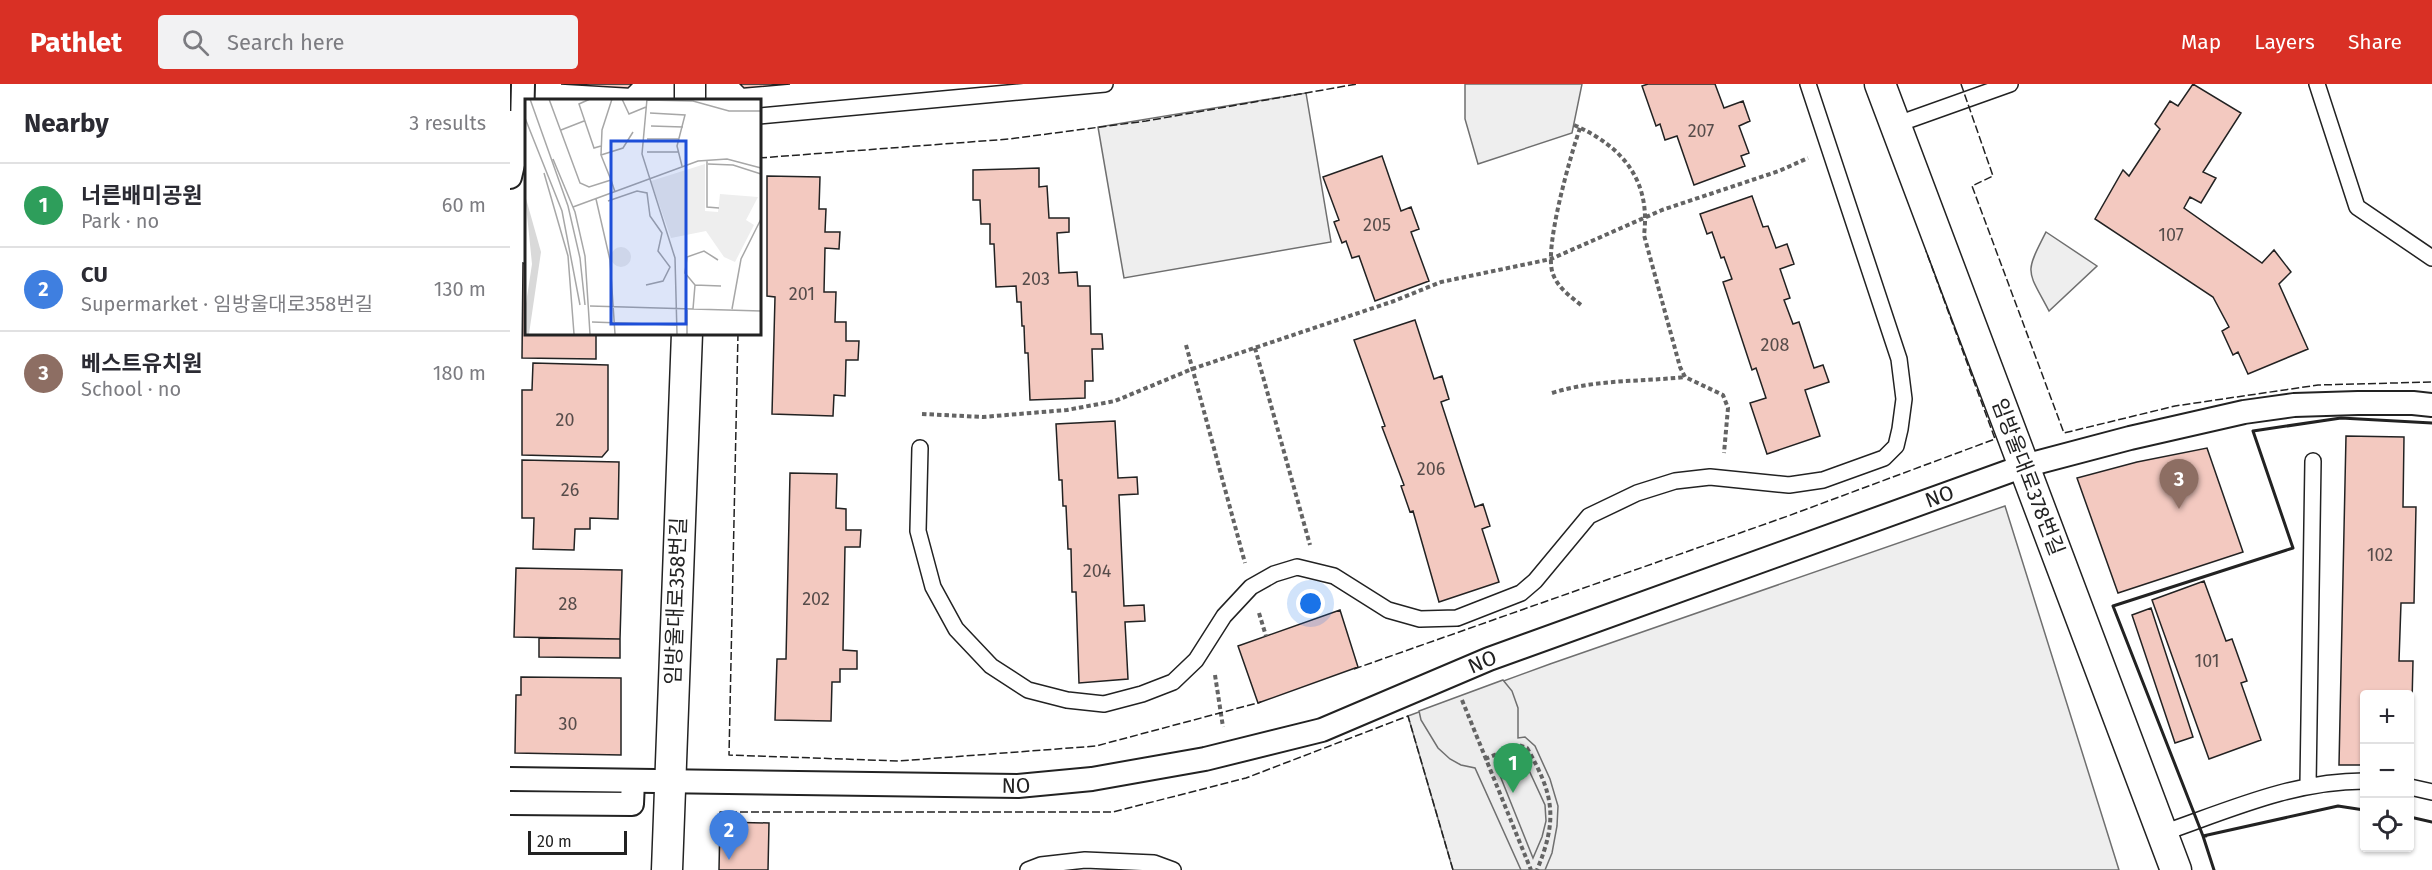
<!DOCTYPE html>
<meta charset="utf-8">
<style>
:root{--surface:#fff;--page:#f2f2f3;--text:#2b2b33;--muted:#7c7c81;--line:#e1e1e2;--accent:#d93025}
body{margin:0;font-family:"Fira Sans","Noto Sans KR",sans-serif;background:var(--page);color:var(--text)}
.controls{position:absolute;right:18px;bottom:18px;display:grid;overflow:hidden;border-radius:6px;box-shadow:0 2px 4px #0004}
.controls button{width:54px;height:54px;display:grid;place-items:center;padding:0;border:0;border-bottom:2px solid var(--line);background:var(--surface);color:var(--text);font:30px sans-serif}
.scale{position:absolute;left:18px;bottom:15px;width:99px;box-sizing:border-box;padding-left:6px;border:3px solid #222;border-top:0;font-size:16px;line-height:21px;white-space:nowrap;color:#222;-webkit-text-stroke:4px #fff;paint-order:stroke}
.you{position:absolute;left:801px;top:520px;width:21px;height:21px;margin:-15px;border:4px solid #fff;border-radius:50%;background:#1a73e8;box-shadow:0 0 0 9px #1a73e833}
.badge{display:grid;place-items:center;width:39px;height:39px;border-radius:50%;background:var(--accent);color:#fff;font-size:20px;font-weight:700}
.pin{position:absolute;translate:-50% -50px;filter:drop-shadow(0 2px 3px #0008)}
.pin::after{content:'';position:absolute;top:32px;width:21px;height:18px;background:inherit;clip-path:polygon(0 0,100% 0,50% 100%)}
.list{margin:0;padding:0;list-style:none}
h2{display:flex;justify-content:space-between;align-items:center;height:78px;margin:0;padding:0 24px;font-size:26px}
h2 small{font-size:20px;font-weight:400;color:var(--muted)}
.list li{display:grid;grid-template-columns:39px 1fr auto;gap:18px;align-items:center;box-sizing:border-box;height:84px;padding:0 24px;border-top:2px solid var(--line)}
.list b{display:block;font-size:22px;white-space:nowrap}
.list p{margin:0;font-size:20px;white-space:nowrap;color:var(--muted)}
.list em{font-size:20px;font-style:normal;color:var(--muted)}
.icon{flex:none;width:33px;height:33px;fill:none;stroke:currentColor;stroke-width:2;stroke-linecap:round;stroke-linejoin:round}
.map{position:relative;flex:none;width:1922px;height:786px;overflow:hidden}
header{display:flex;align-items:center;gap:36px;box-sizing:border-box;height:84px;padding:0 30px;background:var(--accent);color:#fff}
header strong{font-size:28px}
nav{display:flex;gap:33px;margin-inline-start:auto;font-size:21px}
.search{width:420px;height:54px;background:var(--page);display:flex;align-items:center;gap:15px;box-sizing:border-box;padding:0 21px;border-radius:6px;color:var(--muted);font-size:22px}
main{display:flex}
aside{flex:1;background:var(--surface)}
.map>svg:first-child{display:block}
.green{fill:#eee;stroke:#6f6f6f;stroke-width:1.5}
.parking{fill:#ededed;stroke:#6f6f6f;stroke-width:1.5;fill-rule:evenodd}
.building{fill:#f3c9c0;stroke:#222;stroke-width:1.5}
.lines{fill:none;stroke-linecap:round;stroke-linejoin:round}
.service-casing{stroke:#222;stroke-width:18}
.pedestrian-casing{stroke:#222;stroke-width:26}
.minor-casing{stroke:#222;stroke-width:33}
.path{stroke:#646464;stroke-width:4;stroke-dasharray:4.5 3;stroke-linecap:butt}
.service{stroke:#fff;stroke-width:15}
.pedestrian{stroke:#fff;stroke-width:22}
.minor{stroke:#fff;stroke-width:30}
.fence{stroke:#222;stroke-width:1.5;stroke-dasharray:8 3;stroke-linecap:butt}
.wall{stroke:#222;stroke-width:3}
.labels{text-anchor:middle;stroke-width:4.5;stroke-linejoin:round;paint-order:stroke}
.number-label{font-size:18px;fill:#564c4a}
.street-label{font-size:21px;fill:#222;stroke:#fff}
.inset-road{fill:none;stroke:#a7a7a7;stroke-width:1.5}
.view{fill:#1d4ed8;fill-opacity:0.15;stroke:#1d4ed8;stroke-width:3}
.inset-edge{fill:none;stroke:#222;stroke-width:3}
</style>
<header>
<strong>Pathlet</strong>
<div class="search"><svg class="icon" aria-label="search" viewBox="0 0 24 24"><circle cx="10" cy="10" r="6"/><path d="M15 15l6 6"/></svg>Search here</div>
<nav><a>Map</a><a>Layers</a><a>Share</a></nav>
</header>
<main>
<aside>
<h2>Nearby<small>3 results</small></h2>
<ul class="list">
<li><span class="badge" style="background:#2e9e5b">1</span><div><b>너른배미공원</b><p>Park · no</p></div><em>60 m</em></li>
<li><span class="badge" style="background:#3f7fe0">2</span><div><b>CU</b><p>Supermarket · 임방울대로358번길</p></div><em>130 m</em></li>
<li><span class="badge" style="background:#8d6e63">3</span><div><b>베스트유치원</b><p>School · no</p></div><em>180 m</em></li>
</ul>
</aside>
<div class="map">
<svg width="1922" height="786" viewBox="0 0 1922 786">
<rect width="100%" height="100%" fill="#fff"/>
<path class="green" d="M955,0h117l-10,49 -94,31 -13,-45z
M796,9l25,149 -207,36 -26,-151z
M1536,148l51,34 -48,45c-22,-42 -25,-36 -3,-79z
M1495,422l114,364h-666l-45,-154 142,-52z"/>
<path class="parking" d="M993,596l9,11 6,17v30l7,-1 10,9 15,33 8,27 -1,20 -5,27 -7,17h-24l-46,-102 -14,-3 -11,-6 -12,-11 -17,-28 -2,-9zM1011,669l24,52 1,16 -4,16 -9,21 -36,-90z"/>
<path class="building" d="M51,0h71l-4,4z
M230,0h50l-46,4z
M1138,0h67l9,24 19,-7 7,20 -11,5 10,27 -8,3 4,10 -51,19 -17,-49 -12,4 -5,-16 -4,2 -14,-40z
M1683,0l48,29 -38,59 13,6 -15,25 -11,-6 -6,11 78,55 12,-13 17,22 -12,12 29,65 -60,25 -10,-22 -5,3 -11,-24 7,-4 -16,-30 -118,-78 28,-49 6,6 31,-47 -5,-5 15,-23 8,5z
M872,72l19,55 10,-4 8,22 -8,3 18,49 -54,20 -16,-45 -7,2 -6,-17 -4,2 -8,-21 5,-2 -16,-43z
M529,84v19l8,-1 2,32h20v14l-12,1 2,40 18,-1 1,14h12l1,48h11l1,15h-11l1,32h-8v17l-55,2 -2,-47h-3l-1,-27h-2l-1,-24h-4l-1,-16 -20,1 -2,-43h-4v-20h-9l-1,-24h-7v-30z
M15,88h1v54z
M257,92l53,1 -1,32h7l-1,23h15l-1,17 -14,-1 -1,44h12l-1,30h11v19h13l-1,19h-12l-1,36 -11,-1 -1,21 -61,-2 3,-117 -8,-1z
M1242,112l11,31 5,-1 8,22 11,-4 7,20 -14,5 10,29 -6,2 9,24 6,-2 15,46 9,-3 6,17 -24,8 15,46 -53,18 -17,-51 16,-5 -10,-30 -4,2 -29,-88 9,-3 -8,-22 -3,1 -9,-26 -5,2 -7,-20z
M13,179l3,1v69h70v26l-74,-1z
M905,236l19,59 8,-3 7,23 -8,3 34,105 8,-3 7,22 -8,3 17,53 -60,20 -26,-91 -3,1 -9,-26 3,-1 -22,-58 3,-1 -31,-86z
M23,279l75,2v85l-6,7 -80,-2v-65h10z
M605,337l3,57 19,-1 1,17 -19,1 5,111 20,-1 1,16 -20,1 3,57 -49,4 -3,-91h-4l-1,-43h-3l-2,-43h-3l-1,-26h-3l-3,-56z
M1836,352l58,1 -1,70h13l-2,96h-13l-2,58h14l-2,83 -1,-50h-46v71h-25z
M1697,364l36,104 -125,41 -41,-115 60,-16z
M12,376l97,2 -1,57 -28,-1v11h-15l-1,21 -41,-1 1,-31h-12z
M280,389l47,1 -1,34 10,1v21h15l-1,17h-15l-2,103 14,1v18h-17v13h-8l-1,39 -56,-1 2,-61h9z
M6,484l106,2 -2,69 -106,-2z
M1694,497l22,60 6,-2 15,42 -6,2 20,57 -52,19 -57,-159z
M1641,524l42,129 -18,6 -43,-128z
M830,526l18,57 -100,36 -20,-57z
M29,554l81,1v19l-81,-1z
M11,593l100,1v77l-106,-2 1,-58h5z
M210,738l49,1 -1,47h-49z"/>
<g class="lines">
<g class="service-casing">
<path id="service" d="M1807,0l40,123 75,51
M249,32l346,-32
M1385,41l115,-41
M410,364l-2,83 15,56 23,42 35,37 37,24 39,10 37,4 38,-10 31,-12 23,-22 28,-44 27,-29 23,-13 23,-7 37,9 54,34 32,9 37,-1 64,-25 14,-12 54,-65 48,-23 38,-12 35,-4 79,8 34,-5 61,-22 12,-12 4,-17 4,-30 -5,-40 -91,-275
M1798,701l5,-324
M1900,703l22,5
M1653,749c66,-23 130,-52 201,-52
M518,786l13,-5 44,-5 69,3 19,7"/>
</g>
<g class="pedestrian-casing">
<g id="pedestrian">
<path d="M0,93l12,-51 1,-42"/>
<path id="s1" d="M0,695l508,7 74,-7 113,-20 117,-29 167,-71 535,-193 106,-28 114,-26 50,-7 64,-2h55l19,2"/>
<path d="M0,719l122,1 1,-23"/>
</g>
</g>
<g class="minor-casing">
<path id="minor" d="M1370,0l296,786
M180,16v-16
M0,42h16
M157,786l20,-537"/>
</g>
<path class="path" d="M1064,41c48,21 77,55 70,110l36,132 5,10 38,18 5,13 -4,45
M1070,44c-9,26 -37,122 -27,146 5,14 17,22 28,31
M676,261l59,218
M745,264l55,197
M1042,309c44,-14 88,-11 133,-16
M412,330l61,3 84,-7 48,-9 77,-32 202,-68 47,-19 110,-23 111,-49 117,-39 29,-13
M749,529l7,23
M705,591l8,52
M952,616l69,170
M975,675l34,-14 8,3c27,47 31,71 10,122"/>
<use href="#service" class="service"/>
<use href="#pedestrian" class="pedestrian"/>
<use href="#minor" class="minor"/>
<path class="fence" d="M1451,0l32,92 -21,10 92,247 111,-27 143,-21 114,-3
M249,74l250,-19 137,-18 211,-37
M228,249l-9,422 170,6 197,-15 165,-44
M844,585l434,-153 207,-77 -69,-188
M209,741l1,-13h393l133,-34 162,-62 45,154"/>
<path class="wall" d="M1854,726l-26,-4 -135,30 -90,-230 180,-58 -40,-117 88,-13 91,5
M1900,733l22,5
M1696,752h-3l11,34"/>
</g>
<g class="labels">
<g class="number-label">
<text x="1191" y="53">207</text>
<text x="867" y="147">205</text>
<text x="1661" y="157">107</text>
<text x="526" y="201">203</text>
<text x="292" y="216">201</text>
<text x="1265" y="267">208</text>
<text x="55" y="342">20</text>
<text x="921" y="391">206</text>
<text x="60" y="412">26</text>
<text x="1870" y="477">102</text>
<text x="587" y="493">204</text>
<text x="306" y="521">202</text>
<text x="58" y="526">28</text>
<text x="1697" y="583">101</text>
<text x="58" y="646">30</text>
</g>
<g class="street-label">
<text transform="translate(1518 393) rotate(69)" y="7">임방울대로378번길</text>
<text dy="7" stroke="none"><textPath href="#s1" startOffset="1478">NO</textPath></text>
<text transform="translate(166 517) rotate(-88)" y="7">임방울대로358번길</text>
<text dy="7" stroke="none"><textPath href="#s1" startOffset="992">NO</textPath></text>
<text dy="7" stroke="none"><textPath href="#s1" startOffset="506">NO</textPath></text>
</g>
</g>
<g transform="translate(15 15)">
<rect width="236" height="236" fill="#fff"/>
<path d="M180,65v47l13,1 2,-18 38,3 -12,23 8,5 -19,37 -11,-5 -18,-26 -35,7 -20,-57zM86 158a10 10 0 1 1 20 0a10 10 0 1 1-20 0Z" fill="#eee"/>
<path d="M0,96l16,57 -12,82h-4v-24l7,-46z" fill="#d9d9d9"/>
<path class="inset-road" d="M5,0l38,107 12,52 5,47M24,0l31,84 9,4 22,-7 4,12M65,0l-11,5 15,44 7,-2M97,0l7,15 17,-7M122,0l-5,55 33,104 2,76M122,1l46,1 36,10h32M125,14l35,2 -8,31 5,20M0,19l37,93 18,94M126,27l32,1M36,31l23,-9M122,40h32M122,53h31M76,56l1,-25 10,-31M28,60l22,53 10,44 5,78M182,61v47l12,1M183,65l25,1 28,9M19,74l24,83 6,78M86,81l-10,-25 22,-7 10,-16M71,100l14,61 5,74M83,102l29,-10 10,2 3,23 12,17 -4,18 12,16 -7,14 -17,4M48,108l125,-46 29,-2 34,9M170,186l-10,-12 2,-16 17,-6 14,9M65,207l171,5M162,210v25M168,210l2,-24 26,1M207,210l9,-50 20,-40M67,223l85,3"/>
<path class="view" d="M86,42h75v183h-75z"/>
<rect width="236" height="236" class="inset-edge"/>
</g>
</svg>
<div class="controls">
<button>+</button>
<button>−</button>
<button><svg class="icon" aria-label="locate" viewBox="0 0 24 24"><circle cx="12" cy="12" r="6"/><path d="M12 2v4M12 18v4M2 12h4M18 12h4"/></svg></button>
</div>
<div class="scale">20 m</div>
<div class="you"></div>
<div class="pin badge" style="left:1003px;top:709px;background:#2e9e5b">1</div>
<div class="pin badge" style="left:219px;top:776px;background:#3f7fe0">2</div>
<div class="pin badge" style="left:1669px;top:425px;background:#8d6e63">3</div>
</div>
</main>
